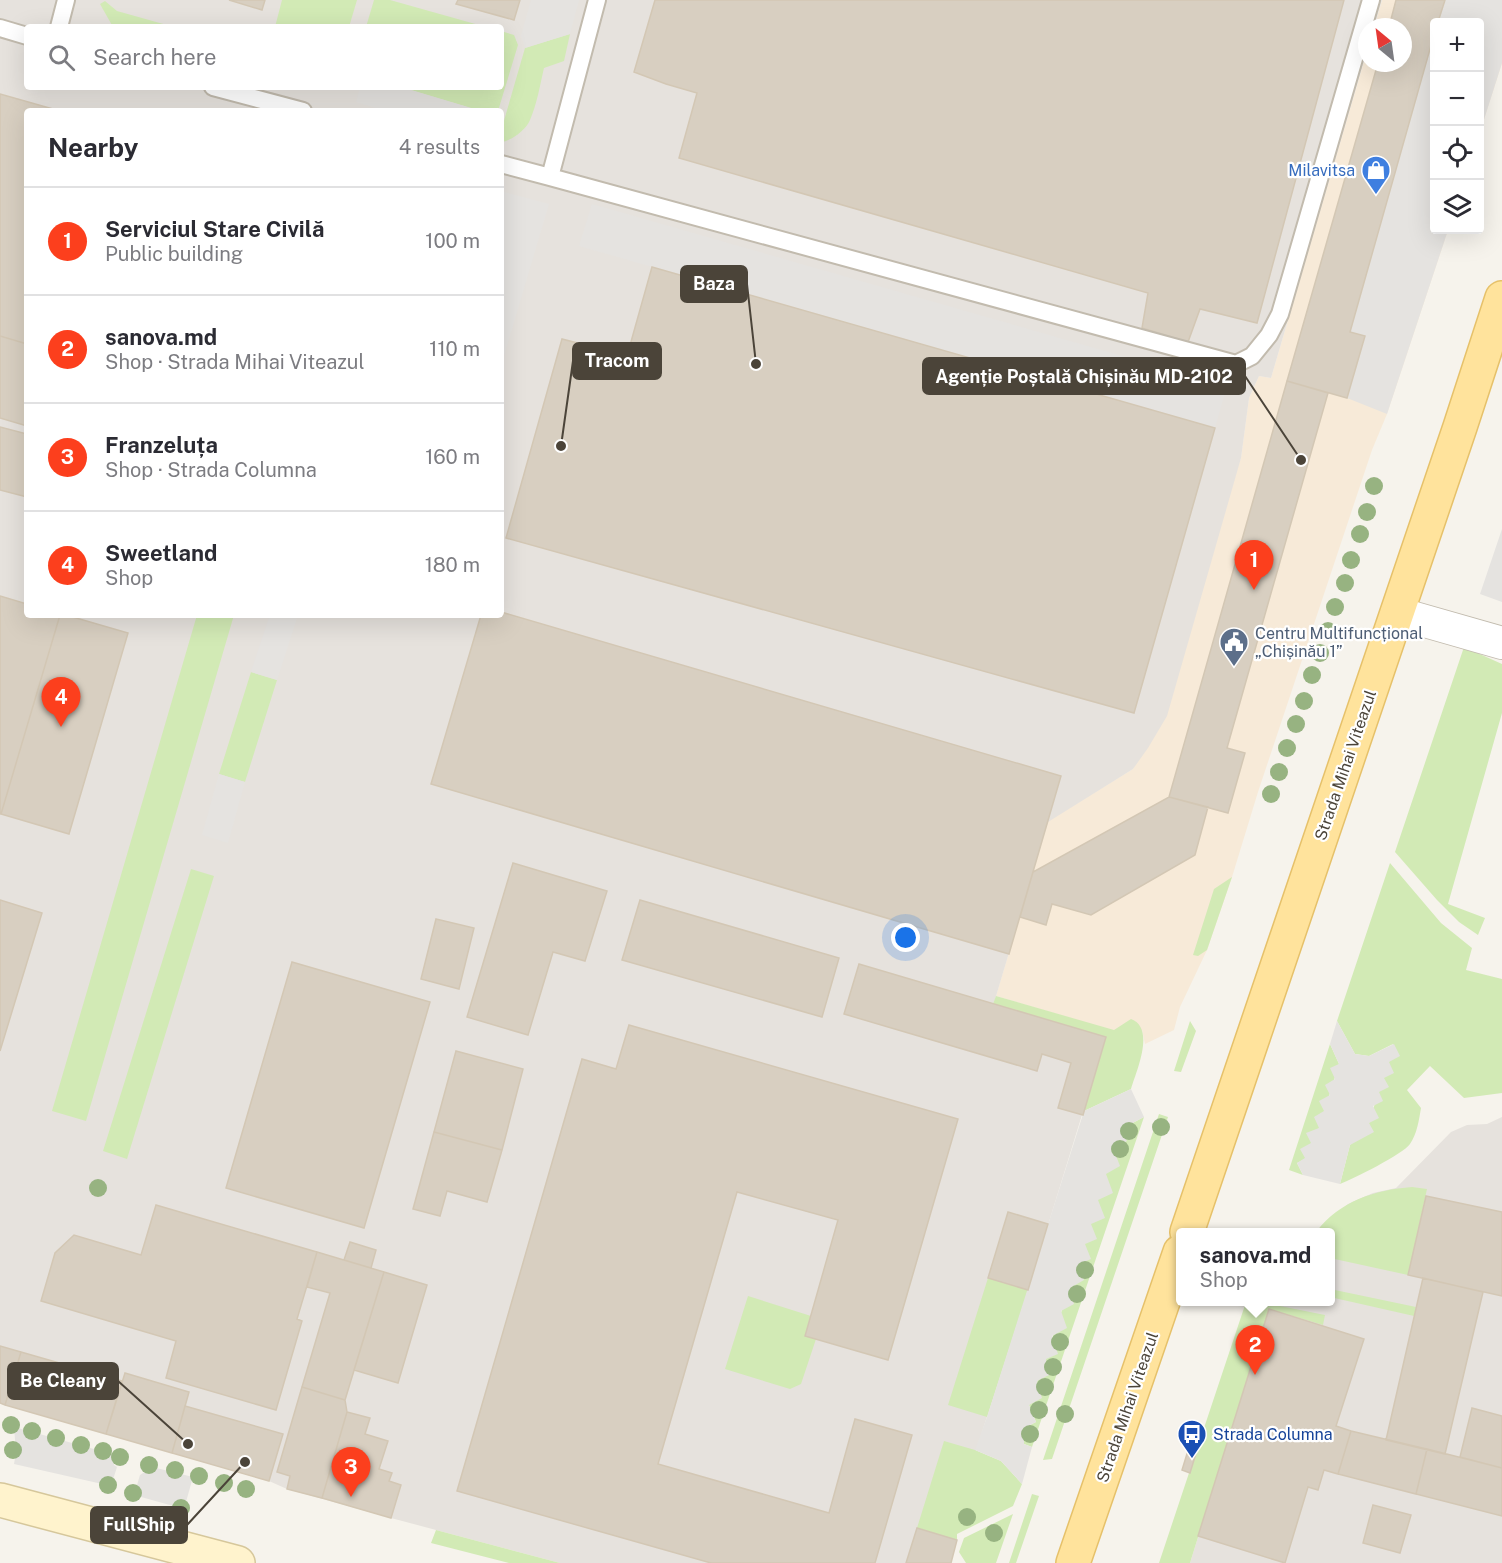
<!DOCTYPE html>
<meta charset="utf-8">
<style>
:root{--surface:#fff;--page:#f2f2f3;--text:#2b2b33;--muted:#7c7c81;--line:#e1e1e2;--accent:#fc3f1d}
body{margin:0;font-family:"Public Sans",sans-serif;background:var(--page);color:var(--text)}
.controls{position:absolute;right:18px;top:18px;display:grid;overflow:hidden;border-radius:6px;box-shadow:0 6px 24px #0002}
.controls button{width:54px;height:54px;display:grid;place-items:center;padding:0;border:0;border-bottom:2px solid var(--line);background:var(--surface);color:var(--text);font:30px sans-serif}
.compass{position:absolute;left:1358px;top:18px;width:54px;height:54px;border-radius:50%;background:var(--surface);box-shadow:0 6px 24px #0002;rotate:331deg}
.you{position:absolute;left:906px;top:938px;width:21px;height:21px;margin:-15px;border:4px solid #fff;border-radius:50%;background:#1a73e8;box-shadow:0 0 0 9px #1a73e833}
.badge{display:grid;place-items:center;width:39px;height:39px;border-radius:50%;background:var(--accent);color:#fff;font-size:20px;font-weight:700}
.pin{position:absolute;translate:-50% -50px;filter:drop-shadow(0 2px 3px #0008)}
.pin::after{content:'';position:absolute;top:32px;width:21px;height:18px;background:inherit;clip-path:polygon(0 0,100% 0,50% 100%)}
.popup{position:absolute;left:1176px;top:1228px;width:159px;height:78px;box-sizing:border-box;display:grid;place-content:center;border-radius:6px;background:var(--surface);filter:drop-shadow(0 2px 4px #0005);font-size:20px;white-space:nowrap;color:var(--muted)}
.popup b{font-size:22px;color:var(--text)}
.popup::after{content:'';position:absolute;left:50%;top:100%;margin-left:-12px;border:12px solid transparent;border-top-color:var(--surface)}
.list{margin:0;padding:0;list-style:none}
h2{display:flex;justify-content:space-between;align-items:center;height:78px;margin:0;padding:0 24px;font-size:26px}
h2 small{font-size:20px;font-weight:400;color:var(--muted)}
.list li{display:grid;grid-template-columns:39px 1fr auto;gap:18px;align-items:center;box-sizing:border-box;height:108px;padding:0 24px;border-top:2px solid var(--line)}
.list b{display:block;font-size:22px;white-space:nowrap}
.list p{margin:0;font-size:20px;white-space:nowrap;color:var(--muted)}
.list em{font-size:20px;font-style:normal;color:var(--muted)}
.icon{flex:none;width:33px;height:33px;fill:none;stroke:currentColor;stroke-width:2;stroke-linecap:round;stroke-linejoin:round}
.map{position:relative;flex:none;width:1502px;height:1563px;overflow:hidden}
.search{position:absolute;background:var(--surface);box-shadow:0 6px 24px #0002;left:24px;top:24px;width:480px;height:66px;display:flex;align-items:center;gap:15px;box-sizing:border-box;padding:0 21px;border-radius:6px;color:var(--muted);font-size:22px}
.panel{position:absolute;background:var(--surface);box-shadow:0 6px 24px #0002;left:24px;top:108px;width:480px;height:510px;border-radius:6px}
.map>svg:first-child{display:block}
.commercial{fill:#f7ead8}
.industrial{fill:#e6e2dd;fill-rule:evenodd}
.green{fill:#d2eab5}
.parking{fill:#e5e3e0}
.building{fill:#d8cfc1;stroke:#d3c7b4;stroke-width:1.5}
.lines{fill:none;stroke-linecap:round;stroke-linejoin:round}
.service-casing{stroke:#c2bbae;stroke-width:20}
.minor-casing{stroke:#c2bbae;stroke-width:34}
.secondary-casing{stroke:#d6c79b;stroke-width:36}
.primary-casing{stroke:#e6c16a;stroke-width:36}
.service{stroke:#fff;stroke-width:16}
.minor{stroke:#fff;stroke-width:32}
.secondary{stroke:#fff3cd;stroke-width:33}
.primary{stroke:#ffe39c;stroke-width:33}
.tree{fill:#97b381}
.labels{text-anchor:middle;stroke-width:4.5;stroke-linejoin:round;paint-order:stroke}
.shop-label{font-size:16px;fill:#366cbe;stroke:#fff;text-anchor:end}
.service-label{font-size:16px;fill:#4e5e75;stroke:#fff;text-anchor:start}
.street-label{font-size:16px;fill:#4b4439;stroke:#fff}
.transit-label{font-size:16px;fill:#164399;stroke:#fff;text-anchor:start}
.leader{fill:none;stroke:#4b4439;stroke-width:2}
.callout-dot{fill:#4b4439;stroke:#fff;stroke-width:2}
.callout{fill:#4b4439;stroke:#4b4439;stroke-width:2}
.callout-label{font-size:18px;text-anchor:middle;font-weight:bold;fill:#fff}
</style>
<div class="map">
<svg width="1502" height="1563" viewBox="0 0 1502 1563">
<rect width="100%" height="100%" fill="#f6f3ec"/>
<path class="commercial" d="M1382,0h120v63l-22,69v-110h-46v208h14l-61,184 -15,36 -114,342 -26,85 -25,73 -27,57 -6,23 -29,14 -3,-14 -28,1 -118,-35 52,-175 85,-52 108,-311 8,-60 10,-22 12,2 96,-327v12h36v-36h-29z"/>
<path class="industrial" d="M0,0h1382l-8,27h-7v24l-96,327 -12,-2 -10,22 -8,60 -74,258 -19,32 -15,21 -85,53 -54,181 112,34 -78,253 -80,247 9,3 -6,23h-391l-169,-45 -104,-29 -18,-8 -269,-78zM27,27h474v60h-474zM27,111h474v504h-474z
M1502,1117v446h-312l79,-254 4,-7h57v-70h-14l6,-7 26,-21 25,-11 23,-5 55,-56 16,-7 20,-1z"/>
<path class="green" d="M282,0h75l-8,27h-74z
M374,0h16l96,27h-120z
M105,1l12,10 57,16h-61l-13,-23z
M501,31l13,4 4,10 -20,66h-17l-80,-24h100z
M570,34l-6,27 -20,7c-4,17 -7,36 -14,52 -4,10 -19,21 -29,22v-11l24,-83z
M197,615h37l-148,506 -34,-10z
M1464,647l38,17v49l-54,191 37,14 -7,17 -19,-13 -22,-22 -42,-48z
M251,672l26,8 -32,102 -26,-8z
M1390,863l51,60 31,25 -6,22 36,9v114l-38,5 -34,-32 -23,24 14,18c-2,12 -4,26 -11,36 -7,10 -57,35 -70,40l10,-39 19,-22 24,-79 -24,12 -14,-2 -18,-33z
M191,869l23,7 -87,283 -24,-8z
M1232,877l-25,73 -9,6 -5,-1 21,-66z
M996,996l118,34 17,-11c25,9 5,53 0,70l-47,22 22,-74 -113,-33z
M1190,1021l6,10 -15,41 -7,-1z
M1330,1044l9,20 -20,64 -14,31 -8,4 6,12 -14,-5z
M1159,1114l9,3 -116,342 -9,1z
M1144,1117l-112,330 -8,-3v-16l12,-6 -7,-17 49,-141 35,-116 8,-19z
M1412,1187l15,2 -19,86 -78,-17v-26h-14c24,-31 58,-42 96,-45z
M988,1278l40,12 -41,127 -39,-12z
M1330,1289l86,18 -2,9 -84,-19z
M748,1296l63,20 -6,19 11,4 -15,45 -11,5 -65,-20z
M1246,1302h14l65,13 -2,10 -54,-16 -79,254h-31z
M944,1441l31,9 26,11 21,23 -9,22 -56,28v6l-40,-12z
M1032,1494l7,2 -23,67h-7z
M1013,1514l-17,49h-30l-7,-11 5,-14z
M436,1530l124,33h-51l-78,-20z"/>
<path class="parking" d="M531,0h48l-9,34 -45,14 -4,-12z
M1445,0h57v63l-22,69v-110h-42z
M1434,35v195h14l-61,184 -40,-16 18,-61 -15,-5z
M360,87h41l80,24h-96l-29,-9z
M501,191l48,13 -48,162z
M592,204l635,182 -12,42 -636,-182z
M1502,529v73l-22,-8z
M270,615h28l-21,65 -26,-8z
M219,774l26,8 -17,61 -26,-8z
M1337,1021l18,33 14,2 25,-12 6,12 -11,6 5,11 -10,5 5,9 -10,5 4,9 -10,5 6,12 -10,5 5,9 -24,13 -10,39 -37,-9 -6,-12 8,-5 -5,-9 11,-6 -5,-10 13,-5 -5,-11 10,-6 -5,-10 11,-6 -5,-10 10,-6 -5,-11 9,-4 -9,-20z
M1131,1089l13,28 -23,12 6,12 -14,7 7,18 -14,8 7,19 -15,7 7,18 -14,6 6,15 -12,5 6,15 -12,5 5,16 -14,8 4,16 -13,7 6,17 -15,8 6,18 -12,5 3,16 -12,6 5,17 -13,7 7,17 -12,6v16l8,3 -10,37 -21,-23 -26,-11 12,-33 97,-306z
M14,1427l98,27 2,11 3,2 -6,19 -97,-22 2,-12z
M152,1467l41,10 -9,32 -50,-14 6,-20z"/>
<path class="building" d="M229,0h36l-3,10z
M458,0h62l-6,20 -58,-16z
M655,0h689l-87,323 -57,-14 -12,33 -46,-14 6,-35 -469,-135 18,-65 -31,-9 -32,-12z
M1396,0h49l-7,22h-4v13l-84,297 15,4 -18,62 -60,-17 91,-318h25v-36h-14z
M0,94l60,17h-33v233l-27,-8z
M652,267l563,161 -81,285 -628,-175 56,-199 65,17z
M0,336l27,8v82l-27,-8z
M1287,381l41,12 -101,355 18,5 -17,60 -59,-16z
M0,427l27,7v63l-27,-7z
M0,596l27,8v11h33l-59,199h-1z
M501,612l560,164 -52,178 -578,-170 50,-169h20z
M60,615h6l62,18 -59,201 -68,-20z
M1169,797l39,10 -13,48 -104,60 -39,-11 -6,21 -26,-8 13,-45z
M513,863l94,28 -22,70 -32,-9 -25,83 -61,-18z
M0,900l42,13 -42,138z
M640,900l199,58 -17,59 -200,-57z
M436,919l38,9 -15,61 -38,-10z
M292,962l138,40 -66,226 -138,-40z
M859,964l247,73 -23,78 -25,-7 13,-45 -29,-9 -5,17 -193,-57z
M629,1025l329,94 -70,241 -83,-24 33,-116 -101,-28 -79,272 171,49 26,-94 57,16 -37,128h-164l-254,-72 125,-432 34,10z
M456,1051l67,18 -21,81 -68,-18z
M434,1132l68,18 -15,52 -40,-11 -7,25 -27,-7z
M1426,1196l76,16v84l-94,-21z
M156,1205l161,47 -20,67 5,2 -26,89 -110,-32 10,-37 -135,-40 14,-48 19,-18 67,20z
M1008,1212l40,12 -20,66 -40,-12z
M350,1242l26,8 -5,18 -27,-8z
M317,1252l67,20 -39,128 -43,-13 28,-94 -23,-6z
M384,1272l43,13 -29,98 -44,-13z
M1423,1278l60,14 -38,162 -59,-14z
M1269,1309l95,30 -28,87 15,5 -13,43 -14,-4 -6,20 -10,-3 -23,76 -87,-27z
M0,1346l21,6 -16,53 -5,-2z
M21,1352l101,29 -16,53 -101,-29z
M125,1373l64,19 -17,61 -66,-19z
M302,1387l43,13 2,12 -25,86 -35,-9 3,-13 -13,-4z
M185,1406l98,28 -14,47 -97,-28z
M1472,1408l30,8v52l-42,-11z
M347,1412l23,6 -5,16 23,7 -9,28 13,4 -3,8 12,4 -10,33 -69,-20z
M1351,1431l76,18 -11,45 -78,-20z
M1190,1444l8,3 -8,26 -8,-3z
M1427,1449l75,19v48l-86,-22z
M1373,1505l38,10 -11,38 -37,-10z
M917,1528l40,12 -6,23h-45z"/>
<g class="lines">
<g class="service-casing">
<path id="service" d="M59,27l7,-27
M0,28l27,8
M213,87l90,24
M501,164l49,13 47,-177
M550,177l686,187 16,-8 17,-21 11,-21 91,-314"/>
</g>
<g class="minor-casing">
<path id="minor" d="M1397,613l105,30"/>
</g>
<g class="secondary-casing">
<path id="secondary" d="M0,1500l238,63"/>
</g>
<g class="primary-casing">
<path id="primary" d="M1187,1232l273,-805 42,-129
M1073,1563l107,-311"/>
</g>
<use href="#service" class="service"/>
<use href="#minor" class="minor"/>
<use href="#secondary" class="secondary"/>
<use href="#primary" class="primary"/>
</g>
<g class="tree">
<circle cx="1374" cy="486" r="9"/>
<circle cx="1367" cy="512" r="9"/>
<circle cx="1360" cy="534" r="9"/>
<circle cx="1351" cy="560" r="9"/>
<circle cx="1345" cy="583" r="9"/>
<circle cx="1335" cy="607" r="9"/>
<circle cx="1328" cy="631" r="9"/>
<circle cx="1320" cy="653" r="9"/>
<circle cx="1312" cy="675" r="9"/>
<circle cx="1304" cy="701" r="9"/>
<circle cx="1296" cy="724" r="9"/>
<circle cx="1287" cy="748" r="9"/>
<circle cx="1279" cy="772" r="9"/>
<circle cx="1271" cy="794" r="9"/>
<circle cx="1161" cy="1127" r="9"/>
<circle cx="1129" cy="1131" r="9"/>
<circle cx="1120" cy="1149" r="9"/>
<circle cx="98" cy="1188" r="9"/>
<circle cx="1085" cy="1270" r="9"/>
<circle cx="1077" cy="1294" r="9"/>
<circle cx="1060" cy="1342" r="9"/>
<circle cx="1053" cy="1367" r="9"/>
<circle cx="1045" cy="1387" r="9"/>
<circle cx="1039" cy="1410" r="9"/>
<circle cx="1065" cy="1414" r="9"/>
<circle cx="11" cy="1425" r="9"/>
<circle cx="32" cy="1431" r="9"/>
<circle cx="1030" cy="1434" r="9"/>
<circle cx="56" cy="1438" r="9"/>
<circle cx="81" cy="1445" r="9"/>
<circle cx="13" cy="1450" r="9"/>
<circle cx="103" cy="1451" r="9"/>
<circle cx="120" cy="1457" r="9"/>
<circle cx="149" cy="1465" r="9"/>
<circle cx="175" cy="1470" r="9"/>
<circle cx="199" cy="1476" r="9"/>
<circle cx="224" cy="1483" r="9"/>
<circle cx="108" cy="1485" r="9"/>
<circle cx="246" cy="1489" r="9"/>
<circle cx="133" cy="1493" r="9"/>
<circle cx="181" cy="1508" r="9"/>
<circle cx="967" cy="1517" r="9"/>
<circle cx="994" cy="1533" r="9"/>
</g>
<defs>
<g id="shop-pin" transform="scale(1.5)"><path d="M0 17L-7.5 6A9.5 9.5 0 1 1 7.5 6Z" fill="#3f7fe0" stroke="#fff"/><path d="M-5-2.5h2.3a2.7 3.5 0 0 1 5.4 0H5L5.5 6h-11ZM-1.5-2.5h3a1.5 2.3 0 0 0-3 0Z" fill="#fff"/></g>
<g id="civic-pin" transform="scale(1.5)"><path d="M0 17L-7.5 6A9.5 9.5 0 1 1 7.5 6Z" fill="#5c6f8a" stroke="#fff"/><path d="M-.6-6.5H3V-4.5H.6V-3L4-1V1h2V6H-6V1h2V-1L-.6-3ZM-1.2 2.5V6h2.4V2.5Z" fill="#fff"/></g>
<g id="bus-pin" transform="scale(1.5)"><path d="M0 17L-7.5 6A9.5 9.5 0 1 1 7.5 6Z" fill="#1a4fb4" stroke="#fff"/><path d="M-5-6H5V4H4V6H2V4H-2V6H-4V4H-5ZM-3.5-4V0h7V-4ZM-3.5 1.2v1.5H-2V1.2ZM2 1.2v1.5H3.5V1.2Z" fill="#fff"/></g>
</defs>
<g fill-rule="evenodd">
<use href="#shop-pin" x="1376" y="170"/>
<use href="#civic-pin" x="1234" y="642"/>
<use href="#bus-pin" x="1192" y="1434"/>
</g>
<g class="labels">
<g class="shop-label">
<text x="1355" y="176">Milavitsa</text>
</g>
<g class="service-label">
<text x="1255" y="639">Centru Multifuncțional<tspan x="1255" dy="18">„Chișinău 1”</tspan></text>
</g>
<g class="street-label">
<text transform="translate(1345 765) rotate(-71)" y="6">Strada Mihai Viteazul</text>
<text transform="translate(1127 1407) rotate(-71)" y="6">Strada Mihai Viteazul</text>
</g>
<g class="transit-label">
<text x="1213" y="1440">Strada Columna</text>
</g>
</g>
<path class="leader" d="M756 364L747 284M561 446L573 361M1301 460L1245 376M188 1444L118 1381M245 1462L187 1525"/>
<g class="callout-dot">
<circle cx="756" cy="364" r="6"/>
<circle cx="561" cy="446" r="6"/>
<circle cx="1301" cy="460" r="6"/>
<circle cx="188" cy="1444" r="6"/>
<circle cx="245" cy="1462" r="6"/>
</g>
<g class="callout">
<rect x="681" y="266" width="66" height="36" rx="6"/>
<rect x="573" y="343" width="88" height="36" rx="6"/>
<rect x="923" y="358" width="322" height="36" rx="6"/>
<rect x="8" y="1363" width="110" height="36" rx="6"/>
<rect x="91" y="1507" width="96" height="36" rx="6"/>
</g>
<g class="callout-label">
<text x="714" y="290">Baza</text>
<text x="617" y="367">Tracom</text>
<text x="1084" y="383">Agenție Poștală Chișinău MD-2102</text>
<text x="63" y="1387">Be Cleany</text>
<text x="139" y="1531">FullShip</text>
</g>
</svg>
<div class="controls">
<button>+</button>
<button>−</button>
<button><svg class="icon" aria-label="locate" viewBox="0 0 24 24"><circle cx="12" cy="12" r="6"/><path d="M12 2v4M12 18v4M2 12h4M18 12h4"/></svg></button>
<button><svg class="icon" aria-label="layers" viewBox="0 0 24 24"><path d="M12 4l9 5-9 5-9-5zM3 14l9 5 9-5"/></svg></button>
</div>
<svg class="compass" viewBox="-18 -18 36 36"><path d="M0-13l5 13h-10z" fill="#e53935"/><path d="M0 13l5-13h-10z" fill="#7c7c81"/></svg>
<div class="you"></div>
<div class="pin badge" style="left:1254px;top:590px">1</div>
<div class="pin badge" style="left:1255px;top:1375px">2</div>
<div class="popup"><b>sanova.md</b>Shop</div>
<div class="pin badge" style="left:351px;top:1497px">3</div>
<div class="pin badge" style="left:61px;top:727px">4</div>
<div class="search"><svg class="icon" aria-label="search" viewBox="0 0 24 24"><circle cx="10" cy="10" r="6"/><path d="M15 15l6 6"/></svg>Search here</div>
<section class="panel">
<h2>Nearby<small>4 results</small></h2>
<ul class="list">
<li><span class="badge">1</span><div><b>Serviciul Stare Civilă</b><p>Public building</p></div><em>100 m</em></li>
<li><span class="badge">2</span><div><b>sanova.md</b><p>Shop · Strada Mihai Viteazul</p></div><em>110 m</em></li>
<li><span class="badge">3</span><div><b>Franzeluța</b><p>Shop · Strada Columna</p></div><em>160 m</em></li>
<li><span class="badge">4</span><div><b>Sweetland</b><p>Shop</p></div><em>180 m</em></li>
</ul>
</section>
</div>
